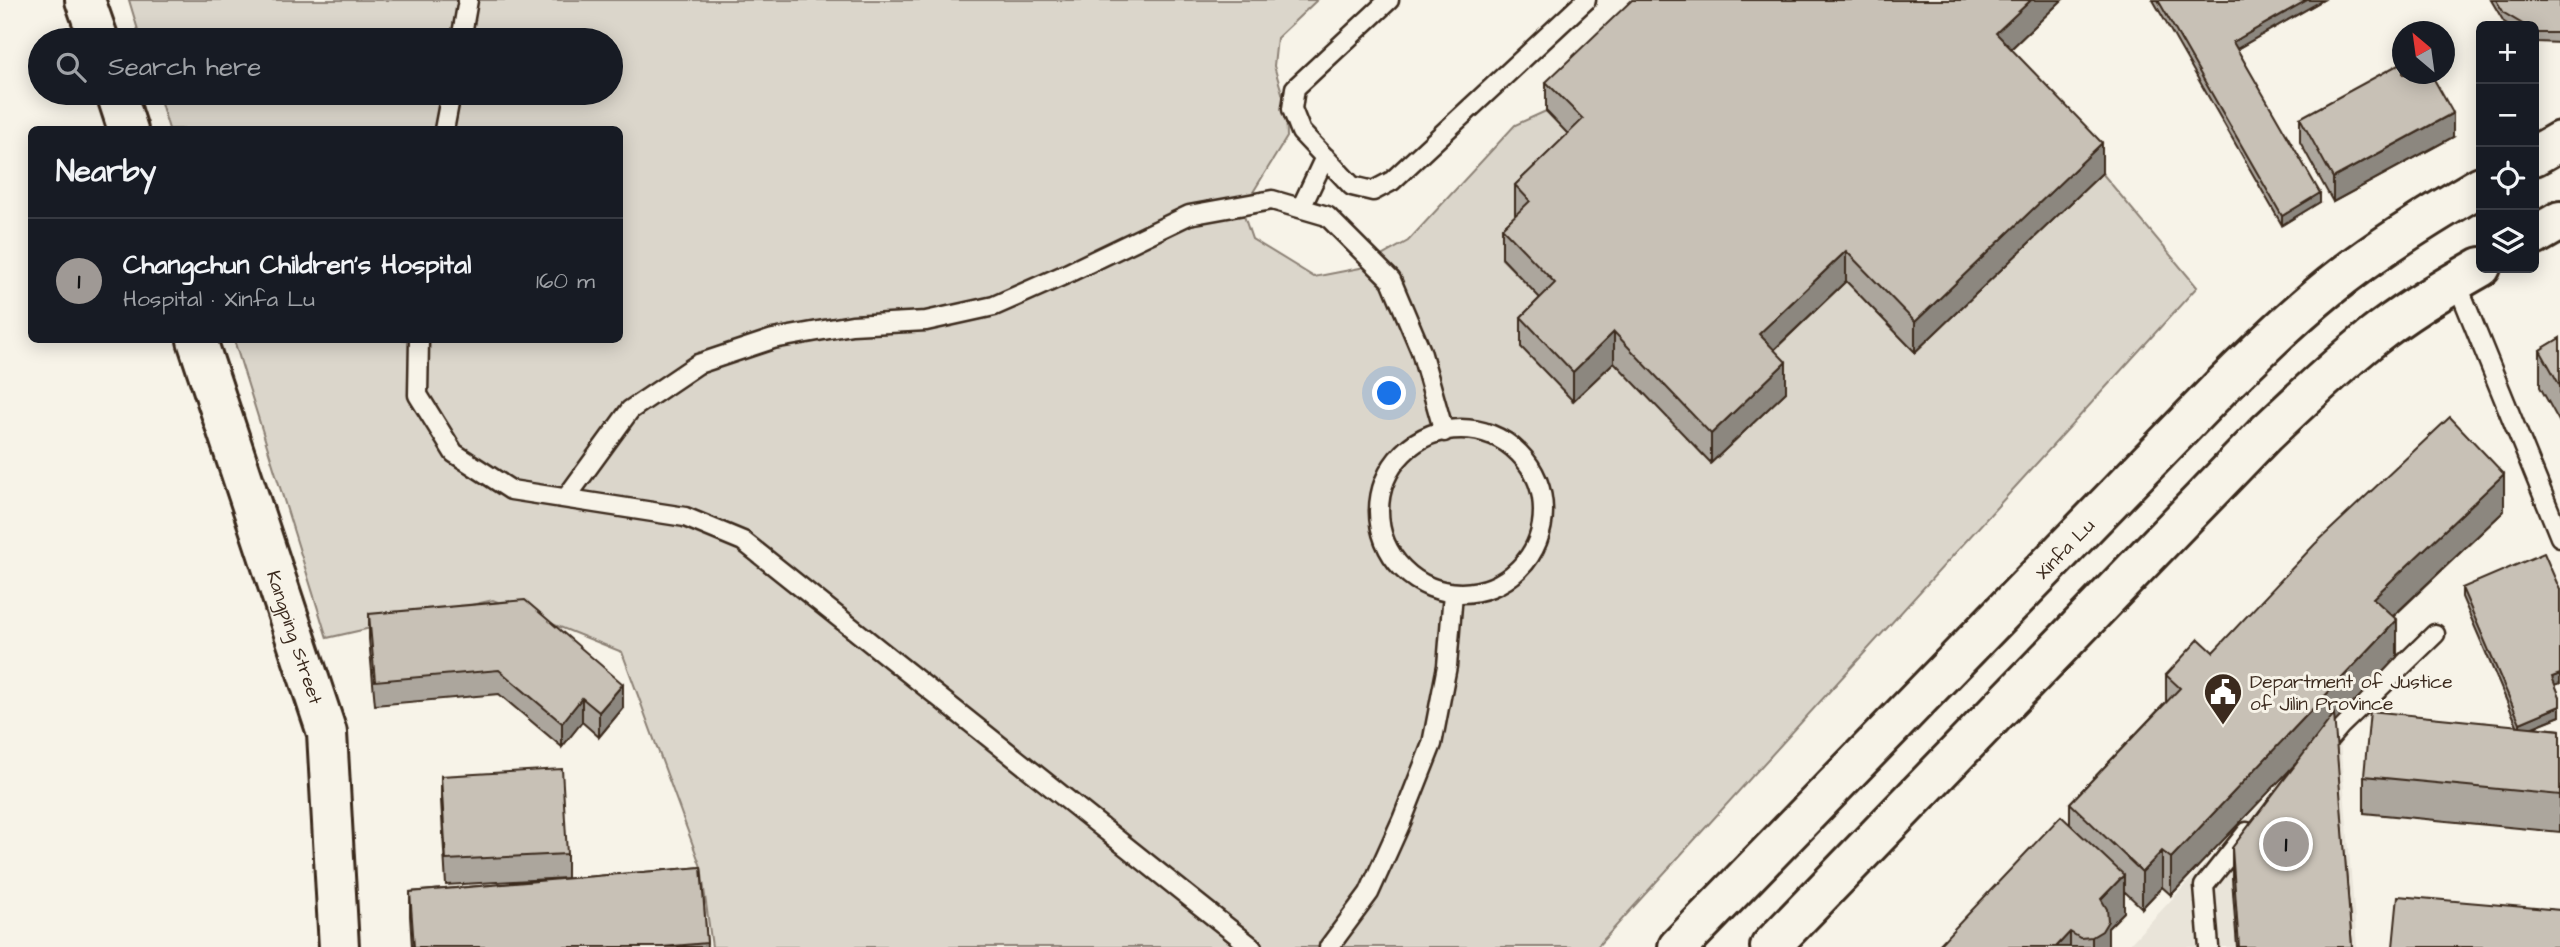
<!DOCTYPE html>
<meta charset="utf-8">
<style>
:root{--surface:#171b24;--page:#20242c;--text:#f1f3f6;--muted:#9ea1a6;--line:#363941;--accent:#9f9995}
body{margin:0;font-family:"Architects Daughter",sans-serif;background:var(--page);color:var(--text)}
.controls{position:absolute;right:21px;top:21px;display:grid;overflow:hidden;border-radius:10px;box-shadow:0 4px 18px #0003}
.controls button{width:63px;height:63px;display:grid;place-items:center;padding:0;border:0;border-bottom:2px solid var(--line);background:var(--surface);color:var(--text);font:35px sans-serif}
.compass{position:absolute;left:2392px;top:21px;width:63px;height:63px;border-radius:50%;background:var(--surface);box-shadow:0 4px 18px #0003;rotate:331deg}
.you{position:absolute;left:1390px;top:394px;width:24px;height:24px;margin:-18px;border:5px solid #fff;border-radius:50%;background:#1a73e8;box-shadow:0 0 0 10px #1a73e833}
.badge{display:grid;place-items:center;width:46px;height:46px;border-radius:50%;background:var(--accent);color:#111;font-size:23px;font-weight:700}
.pin{position:absolute;translate:-50% -50%;border:4px solid #fff;box-shadow:0 2px 7px #0006}
.list{margin:0;padding:0;list-style:none}
h2{display:flex;justify-content:space-between;align-items:center;height:91px;margin:0;padding:0 28px;font-size:30px}
h2 small{font-size:23px;font-weight:400;color:var(--muted)}
.list li{display:grid;grid-template-columns:46px 1fr auto;gap:21px;align-items:center;box-sizing:border-box;height:126px;padding:0 28px;border-top:2px solid var(--line)}
.list b{display:block;font-size:26px;white-space:nowrap}
.list p{margin:0;font-size:23px;white-space:nowrap;color:var(--muted)}
.list em{font-size:23px;font-style:normal;color:var(--muted)}
.icon{flex:none;width:38px;height:38px;fill:none;stroke:currentColor;stroke-width:2;stroke-linecap:round;stroke-linejoin:round}
.map{position:relative;flex:none;width:2560px;height:947px;overflow:hidden}
.search{position:absolute;background:var(--surface);box-shadow:0 4px 18px #0003;left:28px;top:28px;width:595px;height:77px;display:flex;align-items:center;gap:18px;box-sizing:border-box;padding:0 24px;border-radius:38px;color:var(--muted);font-size:26px}
.panel{position:absolute;background:var(--surface);box-shadow:0 4px 18px #0003;left:28px;top:126px;width:595px;height:217px;border-radius:10px}
.map>svg:first-child{display:block}
.built{fill:#e9e4d9}
.green{fill:#dbd6cb;stroke:#8b8074;stroke-width:2}
.lines{fill:none;stroke-linecap:round;stroke-linejoin:round}
.lane-casing{stroke:#3b2a1e;stroke-width:23}
.secondary-casing{stroke:#3b2a1e;stroke-width:44}
.lane{stroke:#f7f3e8;stroke-width:18}
.secondary{stroke:#f7f3e8;stroke-width:38}
.wall{fill:#aca69d;stroke:#3b2a1e;stroke-width:2}
.shaded-wall{fill:#8c877f;stroke:#3b2a1e;stroke-width:2}
.building{fill:#c8c1b6;stroke:#3b2a1e;stroke-width:2}
.labels{text-anchor:middle;stroke-width:6;stroke-linejoin:round;paint-order:stroke}
.street-label{font-size:19px;fill:#3b2a1e;stroke:#f7f3e8}
.poi-label{font-size:19px;fill:#3b2a1e;stroke:#f7f3e8;text-anchor:start}
</style>
<div class="map">
<svg width="2560" height="947" viewBox="0 0 2560 947">
<rect width="100%" height="100%" fill="#f7f3e8"/>
<filter id="ink" filterUnits="userSpaceOnUse"><feTurbulence type="fractalNoise" baseFrequency=".0143" numOctaves="2"/><feDisplacementMap in="SourceGraphic" scale="14" xChannelSelector="R" yChannelSelector="G"/><feConvolveMatrix kernelMatrix="1 2 1 2 8 2 1 2 1" color-interpolation-filters="sRGB"/></filter>
<g filter="url(#ink)">
<path class="built" d="M2329,732l11,9 17,206h-230z"/>
<path class="green" d="M129,0h1188l-40,38 -3,28 12,40 1,31 -45,73 10,29 62,38 46,-9 48,-27 107,-116 31,-14 37,38 -53,82 -28,28 53,54 17,88 42,-39 145,2 87,-83 69,71 187,-179 95,114 -600,660h-885l-11,-80 -79,-215 -129,-52 -166,38 -93,-298h386v-210l-451,-1 -11,-36h453v-53h-470z"/>
<g class="lines">
<g class="lane-casing">
<path id="lane" d="M1389,0l-94,88 -3,21 9,23 51,54 21,5 19,-10 194,-181
M461,40l7,-40
M444,130l7,-37
M1301,208l24,-51
M2456,281l104,256
M419,340l-1,55 36,58 57,37 174,27 58,24 509,406
M1379 511a82 82 0 1 1 164 0a82 82 0 1 1-164 0Z
M566,498l64,-88 68,-46 75,-25 79,-14 74,-4 68,-15 70,-31 125,-60 83,-15 55,16 64,64 30,71 23,81
M2321,748l19,-22 95,-92
M1329,947l40,-54 33,-73 30,-76 15,-78 6,-73
M2209,947l-5,-61 43,-54"/>
</g>
<g class="secondary-casing">
<g id="secondary">
<path d="M85,0l14,40"/>
<path d="M116,93l12,37"/>
<path d="M2534,156l26,-15"/>
<path d="M2534,236l26,-15"/>
<path id="s1" d="M197,340l130,393 12,214"/>
<path id="s2" d="M1678,947l541,-558c40,-39 79,-78 123,-112 44,-34 91,-63 139,-91"/>
<path d="M1770,947l495,-513c35,-33 70,-67 108,-97 34,-27 71,-49 108,-70"/>
</g>
</g>
<use href="#lane" class="lane"/>
<use href="#secondary" class="secondary"/>
</g>
<path class="wall" d="M2062,0l-51,49 91,124 -187,179 -69,-71 -72,69 12,42 -75,71 -97,-101 -41,39 -52,-54v-30l19,-19 -38,-40v-30l13,-12v-31l53,-51 -22,-23v-29z
M2153,0h170l-86,49 83,153 -38,23z
M2491,0h69v43l-23,-1 -3,-2v-14h-23l-7,-4z
M2300,118l153,19 -120,65 -33,-60z
M2560,338v85l-20,-36v-37z
M2504,511l-111,106 4,40 -63,66 18,224h-115l-5,-69v-30l65,-86 -126,133 -9,-8 -20,21 -18,-17v21l-16,16v19h-171l133,-123v-21l96,-101v-27z
M2462,588l98,2v93l-5,2 5,12v19l-27,11 27,3v102l-196,-19v-37l153,-51 -55,-128z
M369,614l254,94 -24,29 -17,-15 -20,25 -63,-53 -124,11 -6,-66z
M441,776l126,78v24l-121,7 -5,-85z
M701,867l6,80h-295l-2,-31v-24z"/>
<path class="shaded-wall" d="M2031,0h31l-66,63v-30z
M2307,0h16l-90,51v-9z
M2453,113v24l-120,65v-24z
M2102,143v30l-187,179v-30z
M2320,193v9l-38,23v-9z
M1846,251v30l-87,83v-30z
M1614,332v30l-41,39v-29z
M1786,362v30l-75,71v-29z
M2504,474v37l-131,124v-37z
M2397,620v37l-226,238v-37z
M2560,674v9l-8,3v-9z
M623,684v24l-24,29v-25z
M582,698v24l-20,25v-24z
M2560,706v10l-40,16v-9z
M2162,851v36l-20,21v-36z
M2124,875v37l-16,16v19h-16v-10l9,-38z
M2070,932v15h-14z"/>
<path class="building" d="M1632,0h399l-35,33 106,110 -187,179 -69,-71 -87,83 27,28 -75,72 -97,-102 -41,40 -52,-55 34,-34 -53,-55 28,-27 -15,-16 68,-66 -37,-37z
M2158,0h149l-74,42 87,151 -38,23z
M2496,0h64v33h-23l-3,-2v-5h-8l-22,-13z
M2403,62v12h28l22,39 -120,65 -33,-60z
M2560,338v48l-20,-36z
M2450,417l54,57 -131,124 24,22 -226,238 -9,-7 -20,21 -72,-69 110,-115 -14,-13 33,-36 14,13 102,-108z
M2544,553l16,37v84l-8,3 8,20v9l-40,17 -58,-135z
M525,600l98,84 -24,28 -17,-14 -20,25 -63,-53 -124,11 -6,-67z
M2370,711l190,19v65l-196,-19z
M2334,714l18,233h-113l-7,-99z
M562,769l5,85 -121,6 -5,-84z
M2061,816l63,59 -23,24 6,10 1,12 -6,10 -10,6 -12,1 -10,-6 -14,15h-119z
M701,867l6,76 -45,4h-248l-4,-55z
M2398,896l162,14v37h-167z"/>
</g>
<defs>
<g id="civic-pin" transform="scale(2.0125)"><path d="M0 17L-7.5 6A9.5 9.5 0 1 1 7.5 6Z" fill="#3b2a1e" stroke="#f7f3e8"/><path d="M-.6-6.5H3V-4.5H.6V-3L4-1V1h2V6H-6V1h2V-1L-.6-3ZM-1.2 2.5V6h2.4V2.5Z" fill="#fff"/></g>
</defs>
<g fill-rule="evenodd">
<use href="#civic-pin" x="2223" y="692"/>
</g>
<g class="labels">
<g class="street-label">
<text dy="7" stroke="none"><textPath href="#s2" startOffset="555">Xinfa Lu</textPath></text>
<text dy="7" stroke="none"><textPath href="#s1" startOffset="313">Kangping Street</textPath></text>
</g>
<g class="poi-label">
<text x="2250" y="688">Department of Justice<tspan x="2250" dy="22">of Jilin Province</tspan></text>
</g>
</g>
</svg>
<div class="controls">
<button>+</button>
<button>−</button>
<button><svg class="icon" aria-label="locate" viewBox="0 0 24 24"><circle cx="12" cy="12" r="6"/><path d="M12 2v4M12 18v4M2 12h4M18 12h4"/></svg></button>
<button><svg class="icon" aria-label="layers" viewBox="0 0 24 24"><path d="M12 4l9 5-9 5-9-5zM3 14l9 5 9-5"/></svg></button>
</div>
<svg class="compass" viewBox="-18 -18 36 36"><path d="M0-13l5 13h-10z" fill="#e53935"/><path d="M0 13l5-13h-10z" fill="#9ea1a6"/></svg>
<div class="you"></div>
<div class="pin badge" style="left:2286px;top:844px">1</div>
<div class="search"><svg class="icon" aria-label="search" viewBox="0 0 24 24"><circle cx="10" cy="10" r="6"/><path d="M15 15l6 6"/></svg>Search here</div>
<section class="panel">
<h2>Nearby<small></small></h2>
<ul class="list">
<li><span class="badge">1</span><div><b>Changchun Children's Hospital</b><p>Hospital · Xinfa Lu</p></div><em>160 m</em></li>
</ul>
</section>
</div>
